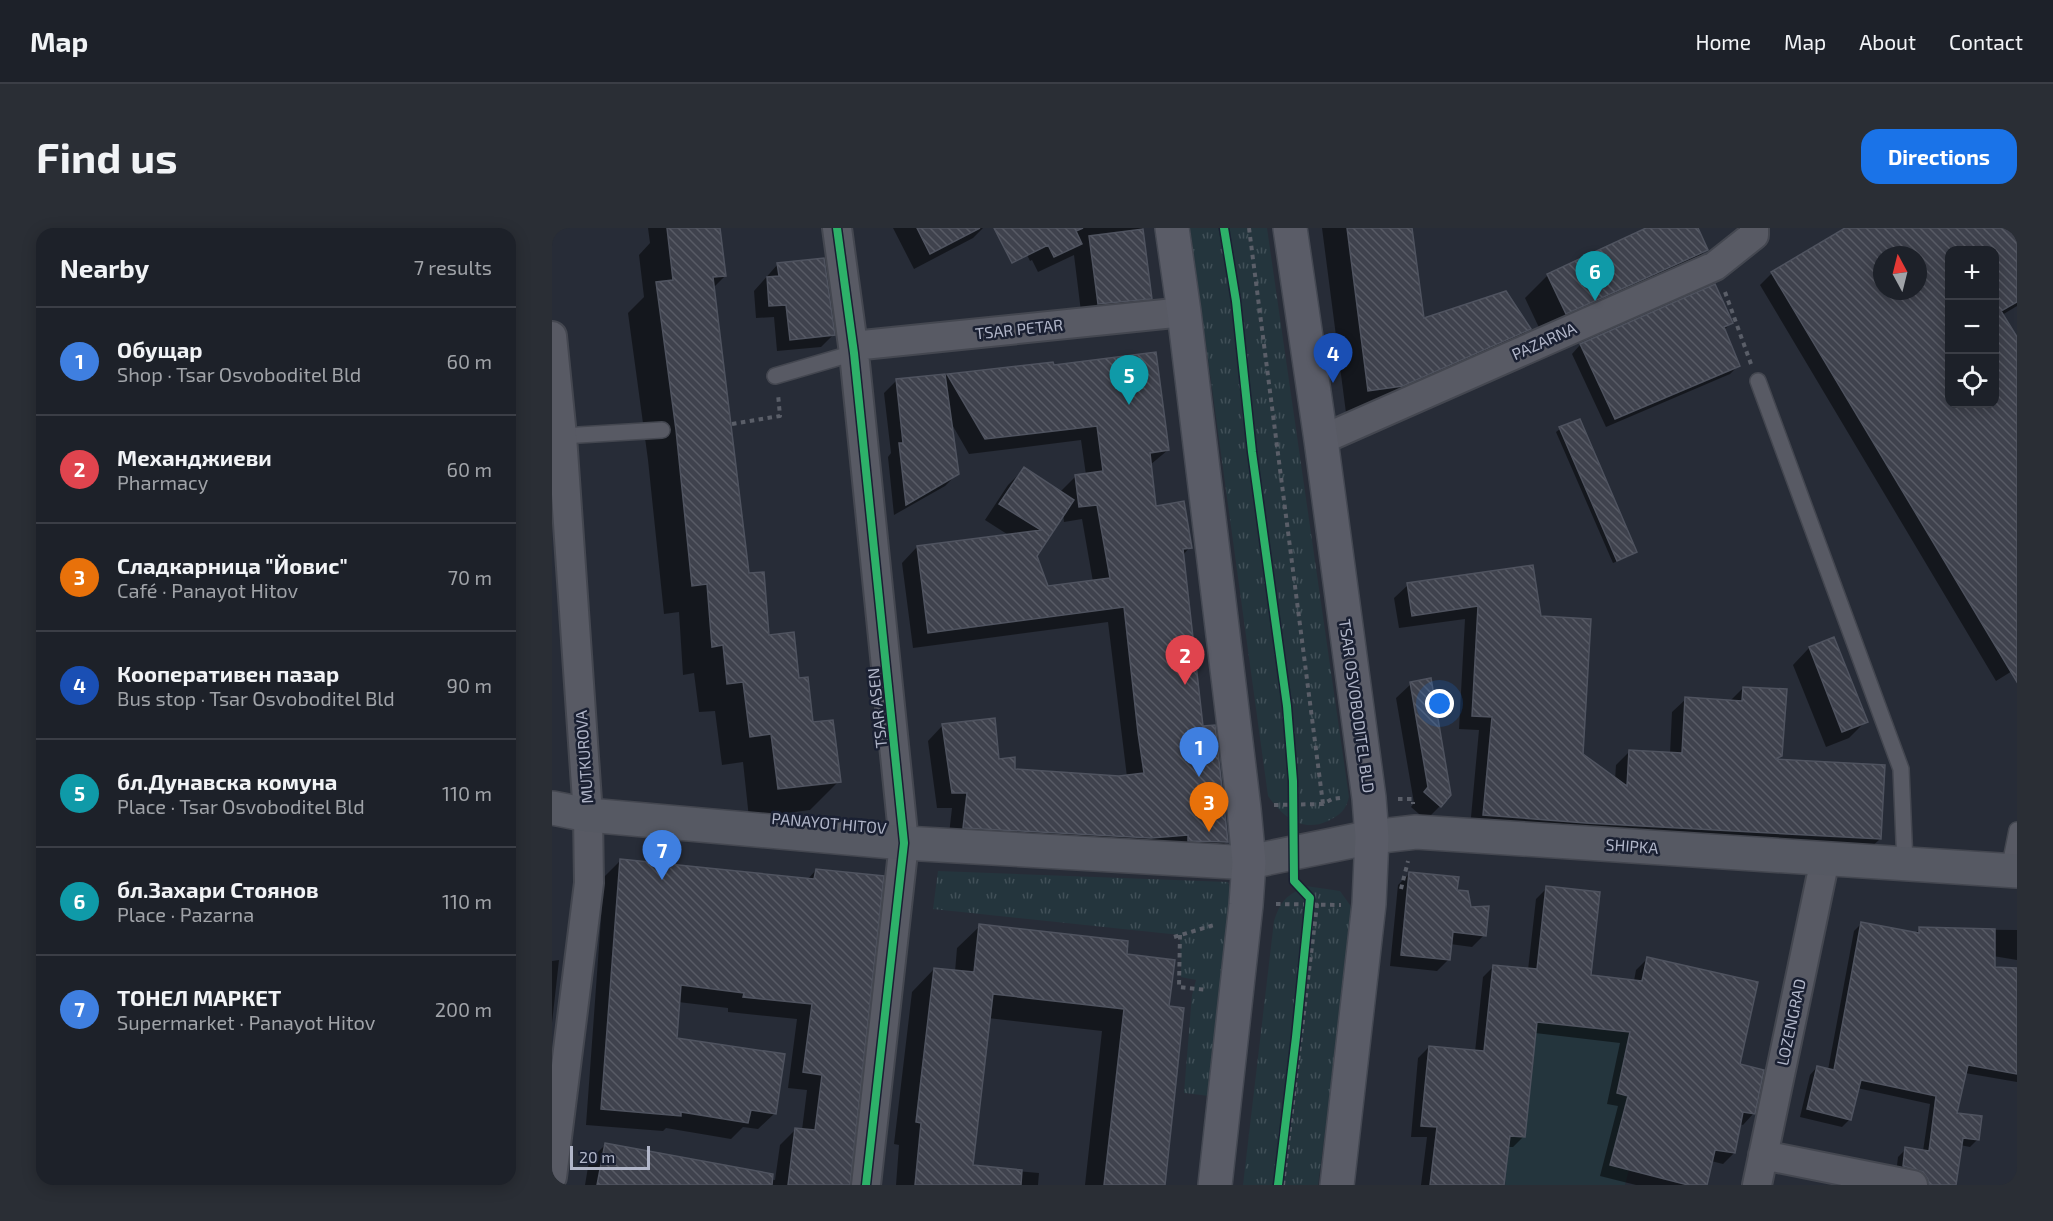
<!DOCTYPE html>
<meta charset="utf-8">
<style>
:root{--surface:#1d2129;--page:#2a2e35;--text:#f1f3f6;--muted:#a0a3a8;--line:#3b3e46;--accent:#1a73e8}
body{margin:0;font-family:"Exo 2",sans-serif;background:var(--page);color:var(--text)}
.controls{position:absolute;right:18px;top:18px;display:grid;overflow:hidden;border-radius:12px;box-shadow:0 3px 15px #0003}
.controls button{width:54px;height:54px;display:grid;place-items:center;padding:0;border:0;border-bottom:2px solid var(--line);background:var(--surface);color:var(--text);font:30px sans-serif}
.compass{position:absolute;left:1321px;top:18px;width:54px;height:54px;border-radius:50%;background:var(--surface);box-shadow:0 3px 15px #0003;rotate:353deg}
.scale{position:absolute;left:18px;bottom:15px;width:80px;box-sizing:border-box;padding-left:6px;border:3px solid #b1b6c9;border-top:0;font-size:16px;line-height:21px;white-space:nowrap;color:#b1b6c9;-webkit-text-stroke:4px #1a2032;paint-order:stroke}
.you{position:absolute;left:888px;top:476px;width:21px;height:21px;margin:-15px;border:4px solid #fff;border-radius:50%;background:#1a73e8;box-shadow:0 0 0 9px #1a73e833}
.badge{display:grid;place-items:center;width:39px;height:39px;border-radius:50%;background:var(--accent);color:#fff;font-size:20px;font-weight:700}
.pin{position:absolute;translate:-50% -50px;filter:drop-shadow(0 2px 3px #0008)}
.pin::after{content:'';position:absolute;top:32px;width:21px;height:18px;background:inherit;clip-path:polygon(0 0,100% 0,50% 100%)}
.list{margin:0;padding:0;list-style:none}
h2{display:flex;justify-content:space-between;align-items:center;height:78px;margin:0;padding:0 24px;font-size:26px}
h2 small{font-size:20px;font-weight:400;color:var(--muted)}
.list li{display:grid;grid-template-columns:39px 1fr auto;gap:18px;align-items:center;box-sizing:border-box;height:108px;padding:0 24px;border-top:2px solid var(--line)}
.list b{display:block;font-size:22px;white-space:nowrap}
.list p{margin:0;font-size:20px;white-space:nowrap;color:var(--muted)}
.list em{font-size:20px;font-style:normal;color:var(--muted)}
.icon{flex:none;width:33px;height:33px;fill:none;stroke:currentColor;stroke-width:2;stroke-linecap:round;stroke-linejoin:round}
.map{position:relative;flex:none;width:1465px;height:957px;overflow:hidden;border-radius:18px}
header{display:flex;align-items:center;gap:36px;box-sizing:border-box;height:84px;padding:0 30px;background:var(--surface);border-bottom:2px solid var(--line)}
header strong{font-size:28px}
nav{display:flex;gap:33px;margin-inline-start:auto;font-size:21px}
.intro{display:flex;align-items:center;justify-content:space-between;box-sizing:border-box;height:144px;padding:0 36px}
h1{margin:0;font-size:42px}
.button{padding:15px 27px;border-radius:18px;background:var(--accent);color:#fff;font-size:21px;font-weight:700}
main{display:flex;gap:36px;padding:0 36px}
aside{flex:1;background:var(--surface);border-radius:18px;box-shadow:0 3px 15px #0003}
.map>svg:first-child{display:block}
.park{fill:url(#park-tufts)}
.pitch{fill:#24353d}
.shadow{fill:#0007;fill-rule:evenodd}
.building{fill:url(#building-back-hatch);stroke:#4f535f;stroke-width:1.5;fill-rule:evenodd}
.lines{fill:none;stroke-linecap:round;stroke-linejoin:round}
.lane-casing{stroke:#444750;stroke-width:18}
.street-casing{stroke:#444750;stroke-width:32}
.secondary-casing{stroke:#444750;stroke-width:36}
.primary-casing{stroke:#454953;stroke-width:36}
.path{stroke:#5a5e68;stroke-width:4;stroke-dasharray:4.5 4.5;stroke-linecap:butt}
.lane{stroke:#585a64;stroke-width:15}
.street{stroke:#585a64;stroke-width:28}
.secondary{stroke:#565963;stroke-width:33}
.primary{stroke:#5a5c67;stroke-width:33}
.cycleway-casing{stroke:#1a2032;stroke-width:11}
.cycleway{stroke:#2db169;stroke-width:8}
.labels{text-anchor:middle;stroke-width:5;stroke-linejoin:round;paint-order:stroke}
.street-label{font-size:16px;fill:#b1b6c9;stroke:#1a2032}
</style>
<header>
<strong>Map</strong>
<nav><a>Home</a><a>Map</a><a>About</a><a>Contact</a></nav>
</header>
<div class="intro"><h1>Find us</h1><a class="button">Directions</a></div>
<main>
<aside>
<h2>Nearby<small>7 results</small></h2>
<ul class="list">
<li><span class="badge" style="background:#3f7fe0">1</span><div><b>Обущар</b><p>Shop · Tsar Osvoboditel Bld</p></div><em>60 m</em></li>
<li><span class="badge" style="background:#e0444e">2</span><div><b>Механджиеви</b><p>Pharmacy</p></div><em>60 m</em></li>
<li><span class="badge" style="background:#e8710a">3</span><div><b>Сладкарница &quot;Йовис&quot;</b><p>Café · Panayot Hitov</p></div><em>70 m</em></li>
<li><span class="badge" style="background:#1a4fb4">4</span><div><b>Кооперативен пазар</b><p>Bus stop · Tsar Osvoboditel Bld</p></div><em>90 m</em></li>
<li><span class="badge" style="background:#0f9aa8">5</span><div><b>бл.Дунавска комуна</b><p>Place · Tsar Osvoboditel Bld</p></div><em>110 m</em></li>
<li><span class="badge" style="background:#0f9aa8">6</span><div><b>бл.Захари Стоянов</b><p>Place · Pazarna</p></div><em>110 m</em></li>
<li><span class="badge" style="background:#3f7fe0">7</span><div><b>ТОНЕЛ МАРКЕТ</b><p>Supermarket · Panayot Hitov</p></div><em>200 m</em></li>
</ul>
</aside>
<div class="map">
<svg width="1465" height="957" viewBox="0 0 1465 957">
<defs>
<pattern id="park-tufts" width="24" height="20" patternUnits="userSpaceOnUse" patternTransform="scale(1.5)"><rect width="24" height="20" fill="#24353d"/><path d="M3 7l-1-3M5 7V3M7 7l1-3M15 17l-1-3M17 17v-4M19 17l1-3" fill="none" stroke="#415058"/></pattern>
<pattern id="building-back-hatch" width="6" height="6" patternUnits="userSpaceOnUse" patternTransform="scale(1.5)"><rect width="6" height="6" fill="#3f424d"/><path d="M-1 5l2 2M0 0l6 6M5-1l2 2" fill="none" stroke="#585b65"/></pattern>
</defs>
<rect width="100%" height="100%" fill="#272c37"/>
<path class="park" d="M638,0h77l82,569c-3,13 -9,18 -21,24 -26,12 -45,-4 -60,-25z
M386,643l290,11 9,36 -19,179 -34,-4 8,-98 4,-15 -15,-3 -1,-42 -247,-26z
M754,658l34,5 10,14 3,18 -35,262h-75l31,-264c7,-21 12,-25 32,-35z"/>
<path class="pitch" d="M978,793l100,12 -13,60 11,3 -18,68 19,6 -4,15h-120l5,-49h15l9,-79z"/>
<path class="shadow" d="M96,0h71l6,48 -12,12 34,286 21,62 30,44 14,44 27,57 -29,29 -61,8 -6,-56 -21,3 -7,-54 -16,1 -5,-39 -11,2 -4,-63 -15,2 -16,-154 -20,-147 16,-16 -5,-42 11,-12z
M341,0h90l-10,10 -59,31z
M462,0h128l9,70 -17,16 -52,6 -8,-65 -36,17 -6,-12 -2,1z
M770,0h89l12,92 106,9 -22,23 -128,56 -33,5z
M1098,0h46l10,22 -22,23 -141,63 -18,-38 23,-23z
M1296,0h169v78l-15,9 15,25v328l-21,13 -236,-396 12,-12zM1398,22h44v154h-44zM1330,27h36v36h-36z
M226,36l55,71 -12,12 -44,4 -3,-34 -18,1 -2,-27z
M1162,58l17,37 -7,7 15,35 -9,9 -124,53 -34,-73 8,-9z
M500,136l116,86 -18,15 5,43 35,39 -7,8 19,173 25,113 -16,16 -263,-14 4,-35h-15l-9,-67 15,-16 70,45 114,7 -19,-155 -195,26 -11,-85 15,-16 93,-11 -25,-16 23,-35 16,-16 36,23 16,-16 10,-1 -5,-35 -112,14 -19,-33 7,53 -12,12 -51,29 -6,-58 3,-4 -7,-60 12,-12 48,-3 3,-3zM511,285l1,9 18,-3 11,63 -46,6 -12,-32z
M1008,201l75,122 -3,4 -19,8 -57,-131z
M856,357l132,33 41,137 34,25 1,-15 13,-13 41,2 2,-42 14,-13 44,2 13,-13 38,67 -5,5 104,79 -14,13 -396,-24 9,-98 -20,-1 6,-110 -66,9 -5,-30z
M1282,411l32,82 -17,17 -23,9 -33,-82 16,-17z
M859,456l29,122 -14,14 -15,-13 3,-4 -18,-105z
M68,633l187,19 9,-10 32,315h-263l4,-24 16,-16 134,32 36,3 5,-35 16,-16 6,1 5,-40 -19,-2 9,-69 -69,-7v-4l-50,-6 -2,37 99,74 -17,16 -15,-2 -12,12 -65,-11 -3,3 -77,-6 18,-248z
M858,645l46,18 13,18 15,26 -12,12 -22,-3 -1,15 -12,12 -47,-5 8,-81z
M995,660l42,89 45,4 2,-11 11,-11 91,106 15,49 -10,11 -4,-1 -5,29 -11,11 -12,-3 -5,24h-70l-36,-9 18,-70 -11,-2 13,-61 -85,-10 -11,103 -11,11h-6l-4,38h-82l6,-48h-16l7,-79 11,-11 46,5 8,-75 11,-11 34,4 8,-71z
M1310,695l53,10 5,-4 97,1v30l-24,-4 -1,71 25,5v50l-52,-9 -10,41 23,25 -8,8 -10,-2 -5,40h-35l-24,-11 2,-17 8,-8 17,2 7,-47 -73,-16 -7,31 -8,8 -42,-10 10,-42 7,-8 11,3 26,-139z
M428,698l145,30 43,51 -5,178h-78l17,-154 -114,-13 -16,149 67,6 -1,12h-142l3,-40 -5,-1 18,-152 22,-23 21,3 2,-24z
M7,732l-7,63v-62z"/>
<path class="building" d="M115,0h53l6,48 -13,1 36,296 15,-1 5,63 25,-3 5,46 9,-1 5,45 20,-2 8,62 -63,7 -7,-55 -21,3 -7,-55 -16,2 -4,-39 -11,2 -5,-63 -15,2 -16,-156 -20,-148 17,-2z
M365,0h63l-50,26z
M442,0h89l-7,3 6,13 -28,13 -6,-12 -36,18z
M795,0h65l12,90 82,-27 25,38 -128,57 -35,5z
M1094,0h52l10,22 -142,64 -19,-40z
M1293,0h172v74l-16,9 16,26v345l-246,-410zM1398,22h45v154h-45zM1330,27h36v36h-36z
M591,1l9,70 -54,5 -9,-68z
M272,30l11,77 -45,5 -4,-35 -17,1 -2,-29 12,-1 -2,-13z
M1163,56l18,39 -9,4 16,39 -125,53 -35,-75z
M604,124l13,98 -19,3 6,53 28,-5 8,47 -9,1 20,177 12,-1 13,117 -40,-1v-6l-37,3 -188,-10 4,-35h-15l-10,-69 53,-6 4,41 16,-2v12l104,7 25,-3 -6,-40 -14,-126 -196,26 -11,-87 124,-16 -42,-26 25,-37 50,33 -37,56 11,30 62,-8 -13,-73 -18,2 -4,-32 28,-4 -6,-45 -112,13 -38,-65 106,-12 1,3z
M393,146l14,100 -53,31 -7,-62h4l-7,-64z
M1028,191l57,133 -20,9 -58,-134z
M981,337l8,51 50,3 -8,135 44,32 2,-36 53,3 3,-56 57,4 1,-14 44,2 -5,67 -7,3 110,6 -4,74 -295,-16 -103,-8 9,-98 -20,-1 6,-110 -66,10 -5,-33z
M1282,409l34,85 -26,10 -33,-85z
M879,450l20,117 -10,12 -17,-15 4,-5 -18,-105z
M68,631l194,20 2,-10 68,7 -34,309h-62l7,-57 20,2 7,-55 -19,-3 9,-68 -69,-7 1,-4 -63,-8 -4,53 108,16 -9,60 -25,-4 -3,13 -67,-11v4l-80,-7z
M857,644l50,5 -2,13 11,1 3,16 18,-1 -3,30 -33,-4 -3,28 -49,-5z
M994,658l54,6 -9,83 51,6 5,-24 111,25 -18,82 24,6 -9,44 -12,-2 -8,41 -20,-3 -8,35h-19l-78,-20 18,-69 -11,-3 13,-61 -93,-10 -12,115 -15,-1 -6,49h-74l7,-58 -16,-1 8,-80 55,5 9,-86 44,4z
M1309,694l58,11v-6l76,2v38l22,1v106l-49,-9 -11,48 25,3 -3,24 -16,-2 -7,47h-27l-1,-6 -5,-7 -20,-6 2,-19 24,4 7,-55 -75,-16 -10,40 -44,-11 10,-43 17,4z
M427,696l149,17 -1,13 48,6 -6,46 15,2 -19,177h-61l20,-176 -131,-15 -20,171 49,5 -1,15h-106l6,-62 -5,-1 18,-154 40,4z
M53,915l168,31 -1,11h-175z"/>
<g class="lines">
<g class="lane-casing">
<path id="lane" d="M223,148l79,-23
M1206,153l143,388 4,95
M10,208l100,-6
M1457,642l8,-40"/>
</g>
<g class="street-casing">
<path id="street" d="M285,0l17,125 50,490 -38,342
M0,108l10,100 26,379 1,68 -37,294
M301,118l331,-34
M769,212l394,-174 39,-31v-7
M1211,927l150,30
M1205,957l68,-326"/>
</g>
<g class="secondary-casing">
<path id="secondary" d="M0,580l36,7 316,28 329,19h16l123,-25 44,-5 601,39"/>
</g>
<g class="primary-casing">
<path id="primary" d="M620,0l12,84 60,497 5,53 -3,43 -31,280
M738,0l31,212 48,358 3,39 -3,67 -32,281"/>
</g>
<path class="path" d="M697,0l74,576
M1173,64l26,72
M180,196l48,-8 -2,-22
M846,571h15v5
M722,577l49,-1 9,-5 8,-1
M849,661l7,-28
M724,676l65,1
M628,707l-1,52 28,3
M622,709l40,-12
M731,957l34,-280 -7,-7"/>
<use href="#lane" class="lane"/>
<use href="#street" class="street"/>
<use href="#secondary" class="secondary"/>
<use href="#primary" class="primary"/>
<g class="cycleway-casing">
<path id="cycleway" d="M285,0l17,125 50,490 -38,342
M672,0l12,73 16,151 35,254 6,75 1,100 16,17 -14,139 -18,148"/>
</g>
<use href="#cycleway" class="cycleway"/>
</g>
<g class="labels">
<g class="street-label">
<text transform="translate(467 101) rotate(-6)" y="6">TSAR PETAR</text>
<text transform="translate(992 113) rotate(-24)" y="6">PAZARNA</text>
<text transform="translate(805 478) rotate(82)" y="6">TSAR OSVOBODITEL BLD</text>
<text transform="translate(325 480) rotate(-96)" y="6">TSAR ASEN</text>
<text transform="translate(32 529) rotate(-94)" y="6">MUTKUROVA</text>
<text transform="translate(277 595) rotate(5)" y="6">PANAYOT HITOV</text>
<text transform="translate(1080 618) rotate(4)" y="6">SHIPKA</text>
<text transform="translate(1239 794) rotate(-78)" y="6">LOZENGRAD</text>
</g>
</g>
</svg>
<div class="controls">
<button>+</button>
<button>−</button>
<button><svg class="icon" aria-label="locate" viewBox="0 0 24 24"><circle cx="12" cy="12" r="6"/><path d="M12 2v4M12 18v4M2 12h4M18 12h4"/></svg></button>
</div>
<svg class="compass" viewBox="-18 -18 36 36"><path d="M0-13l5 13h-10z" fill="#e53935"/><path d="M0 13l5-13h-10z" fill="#a0a3a8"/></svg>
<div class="scale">20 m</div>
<div class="you"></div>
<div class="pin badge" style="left:647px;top:549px;background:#3f7fe0">1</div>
<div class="pin badge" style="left:633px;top:457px;background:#e0444e">2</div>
<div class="pin badge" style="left:657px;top:604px;background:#e8710a">3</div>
<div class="pin badge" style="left:781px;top:155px;background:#1a4fb4">4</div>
<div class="pin badge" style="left:577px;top:177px;background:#0f9aa8">5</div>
<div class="pin badge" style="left:1043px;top:73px;background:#0f9aa8">6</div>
<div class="pin badge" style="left:110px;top:652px;background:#3f7fe0">7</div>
</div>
</main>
